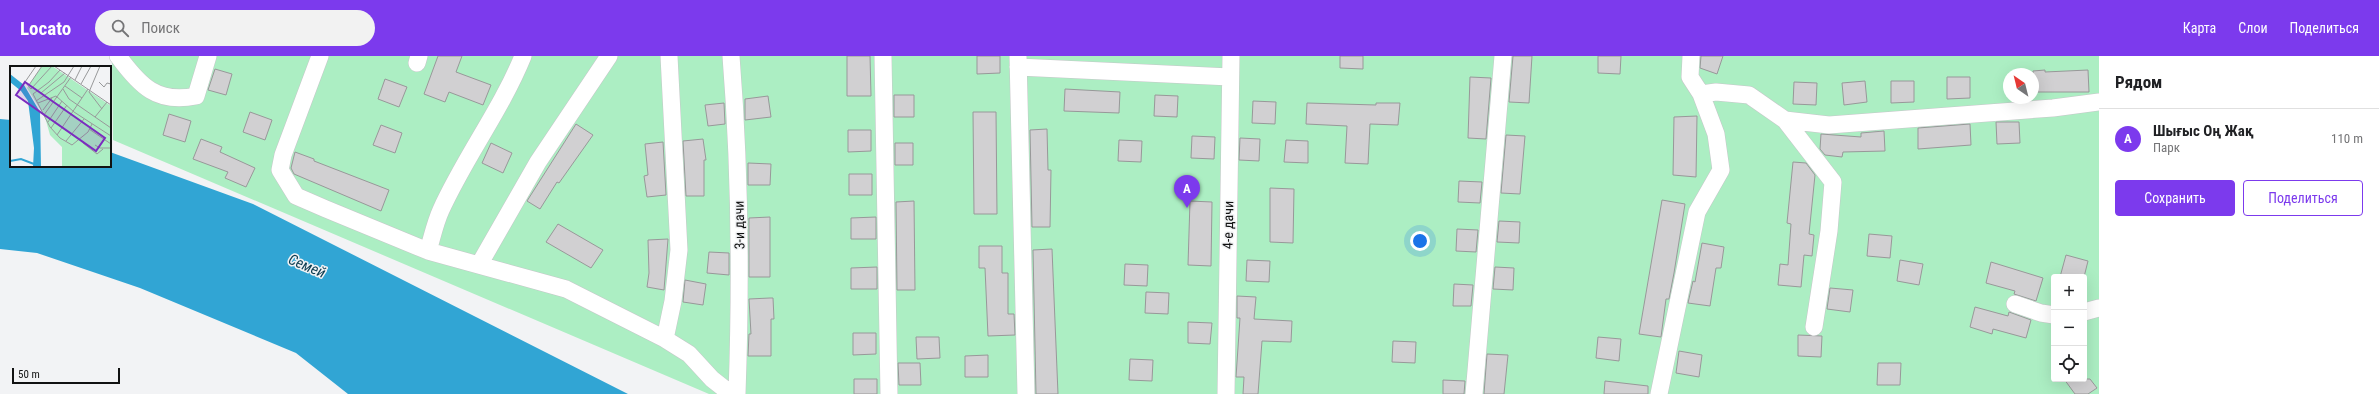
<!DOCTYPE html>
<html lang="ru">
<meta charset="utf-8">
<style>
:root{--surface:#fff;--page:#f2f2f2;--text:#202124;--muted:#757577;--line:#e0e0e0;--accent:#7c3aed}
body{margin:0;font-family:"Roboto Condensed",sans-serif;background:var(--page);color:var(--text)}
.controls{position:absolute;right:12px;bottom:12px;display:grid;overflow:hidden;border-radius:4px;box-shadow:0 4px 16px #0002}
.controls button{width:36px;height:36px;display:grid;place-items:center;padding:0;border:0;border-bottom:1px solid var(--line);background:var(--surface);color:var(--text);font:20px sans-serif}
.compass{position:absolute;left:2003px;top:12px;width:36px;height:36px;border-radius:50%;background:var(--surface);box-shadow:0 4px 16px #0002;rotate:325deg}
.scale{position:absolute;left:12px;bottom:10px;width:108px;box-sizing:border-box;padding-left:4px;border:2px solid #111212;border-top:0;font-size:11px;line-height:14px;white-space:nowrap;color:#111212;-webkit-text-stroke:3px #f2f3f5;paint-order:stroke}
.you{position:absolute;left:1420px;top:185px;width:14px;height:14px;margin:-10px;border:3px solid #fff;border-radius:50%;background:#1a73e8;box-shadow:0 0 0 6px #1a73e833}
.badge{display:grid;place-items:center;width:26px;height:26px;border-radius:50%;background:var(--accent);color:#fff;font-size:13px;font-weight:700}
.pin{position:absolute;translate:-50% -33px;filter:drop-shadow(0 1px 2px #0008)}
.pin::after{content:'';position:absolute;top:21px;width:14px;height:12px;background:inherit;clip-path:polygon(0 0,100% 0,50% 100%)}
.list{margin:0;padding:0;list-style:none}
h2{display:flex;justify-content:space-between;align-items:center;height:52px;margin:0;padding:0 16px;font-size:17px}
h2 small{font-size:13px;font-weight:400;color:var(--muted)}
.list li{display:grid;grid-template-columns:26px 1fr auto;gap:12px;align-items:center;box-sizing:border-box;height:60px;padding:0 16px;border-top:1px solid var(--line)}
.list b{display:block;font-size:15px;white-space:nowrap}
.list p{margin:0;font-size:13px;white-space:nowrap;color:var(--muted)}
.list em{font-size:13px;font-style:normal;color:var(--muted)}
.actions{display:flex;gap:8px;padding:12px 16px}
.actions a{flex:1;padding:9px 0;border:1px solid var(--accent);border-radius:4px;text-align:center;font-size:14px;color:var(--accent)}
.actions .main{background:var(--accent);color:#fff}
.icon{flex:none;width:22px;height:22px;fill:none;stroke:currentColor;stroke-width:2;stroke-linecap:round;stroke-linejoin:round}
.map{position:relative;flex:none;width:2099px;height:338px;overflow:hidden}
header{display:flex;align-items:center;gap:24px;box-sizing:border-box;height:56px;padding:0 20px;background:var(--accent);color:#fff}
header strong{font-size:19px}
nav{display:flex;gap:22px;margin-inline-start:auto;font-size:14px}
.search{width:280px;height:36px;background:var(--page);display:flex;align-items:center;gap:10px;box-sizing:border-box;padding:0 14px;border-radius:22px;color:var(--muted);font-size:15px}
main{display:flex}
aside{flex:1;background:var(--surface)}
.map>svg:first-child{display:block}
.green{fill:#aceec3;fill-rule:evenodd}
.water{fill:#31a5d4}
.building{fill:#d1d0d2;stroke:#989899}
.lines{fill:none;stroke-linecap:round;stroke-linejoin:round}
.minor-casing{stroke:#c6c7c9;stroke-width:18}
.minor{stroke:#fff;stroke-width:17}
.labels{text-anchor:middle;stroke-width:3;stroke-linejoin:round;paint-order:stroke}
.street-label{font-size:14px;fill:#111212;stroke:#f2f3f5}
.water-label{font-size:15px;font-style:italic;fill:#0d3d51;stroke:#f2f3f5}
.inset-river{fill:none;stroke:#31a5d4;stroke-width:2}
.inset-road{fill:none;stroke:#98999a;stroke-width:1}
.view{fill:#7b2cbf;fill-opacity:0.15;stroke:#7b2cbf;stroke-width:2}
.inset-edge{fill:none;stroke:#111212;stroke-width:2}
</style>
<header>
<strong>Locato</strong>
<div class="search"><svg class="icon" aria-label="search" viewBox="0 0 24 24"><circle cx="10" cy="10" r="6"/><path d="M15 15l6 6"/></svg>Поиск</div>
<nav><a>Карта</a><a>Слои</a><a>Поделиться</a></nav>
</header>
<main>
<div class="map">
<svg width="2099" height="338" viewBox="0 0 2099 338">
<rect width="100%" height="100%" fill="#f2f3f5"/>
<path class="green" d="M112,0h1987v338h-1390l-596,-254zM2009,18h24v24h-24zM2054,221h30v102h-30z"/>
<path class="water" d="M0,63l11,1v46h99v-14l143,52 375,190h-280l-52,-41 -156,-65 -103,-35 -37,-4z"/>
<path class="building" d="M438,0h24l-6,16 35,13 -8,20 -34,-13 -4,10 -21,-8z
M847,0h23l1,40h-24z
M977,0h23v17l-23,1z
M1340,0h23v13l-23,-1z
M1513,0h19l-3,47 -20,-1z
M1598,0h23l-1,18 -22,-1z
M1701,0h22l-6,18 -17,-6z
M215,13l17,5 -6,21 -18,-5z
M2045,14v2l43,-2 1,22h-56v-21z
M1470,21l21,1 -5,61 -18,-1z
M1947,21h23v21l-23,1z
M385,23l22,8 -8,20 -21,-8z
M1865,25l2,21 -23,3 -2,-22z
M1891,25h23v21l-23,1z
M1794,26l23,1 -1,22 -23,-1z
M1065,33l55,3 -1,21 -55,-2z
M894,39h20v22h-20z
M1155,39l23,1 -1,21 -23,-1z
M768,40l3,21 -26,3v-21z
M1253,45l23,1 -1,22 -23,-1z
M724,47l1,21 -17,2 -3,-21z
M1307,47l69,2v-2h24l-2,22 -28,-1 -2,40 -23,-1 2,-37 -41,-2z
M250,56l22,8 -7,20 -22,-8z
M973,56h23l1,102h-23z
M169,58l22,7 -6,21 -22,-7z
M1697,60l-1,61 -23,-2 1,-58z
M1996,66h23l1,21 -23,1z
M576,68l17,11 -34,48 -2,-1 -17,27 -13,-8z
M1970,68l1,21 -53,4v-21z
M381,69l21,8 -7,20 -22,-8z
M1047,73l1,41h3l-1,57h-18l-2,-97z
M848,74h23v21l-23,1z
M1884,75l1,20 -42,1 -1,5 -17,-2 -5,-6 1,-15 40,3v-4z
M1506,79l19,1 -5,58 -19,-1z
M1192,80l23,1 -1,22 -23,-1z
M1240,82l20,1 -1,22 -20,-1z
M201,83l21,8 -2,5 35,16 -9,19 -21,-9 3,-6 -35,-13z
M703,83l3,21h-2v36h-18l-3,-55z
M1119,84l23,1 -1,21 -23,-1z
M1286,84l22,1v22l-24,-1z
M663,86l3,53 -19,2 -3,-21 4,-1 -3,-31z
M491,87l21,10 -9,20 -21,-10z
M895,87h18v22h-18z
M295,96l19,7v2l75,29 -8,21 -87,-37 -3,-6z
M1793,106l13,1 9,12 -6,59 5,1 -2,21 -8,-1 -3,32 -23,-2 2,-21 8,1 3,-41 -4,-1z
M748,107l23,1 -1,21h-22z
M849,118h23v21h-23z
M1459,125l23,1 -2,21 -22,-1z
M1270,132l24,1 -1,54 -23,-1z
M1662,144l23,4 -11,69 -5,26h-3l-5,38 -22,-3z
M914,145l1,89h-18l-1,-88z
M1190,145l22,1 -1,64 -23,-1z
M770,161v60h-21v-59z
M876,161v22h-25v-21z
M1499,165l21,1 -1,21 -22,-1z
M558,168l45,26 -12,18 -45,-26z
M1457,173l21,1 -2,22 -20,-1z
M1869,178l23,2 -2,22 -23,-2z
M668,183l-4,51 -17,-3 2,-14 -1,-33z
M1702,187l22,4 -3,21h-5l-6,38 -22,-3 5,-22 2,1z
M979,190h23v27h6v41h6l1,21 -27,1 -3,-68h-6z
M1052,193l6,145h-22l-3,-144z
M709,196l20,1v22l-22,-2z
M2066,199l22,6 -4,16h-24z
M1247,204l23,1 -1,21 -23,-1z
M1900,204l23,4 -4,21 -22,-4z
M1991,206l52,16 -7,23 -22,-7 1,-3 -29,-8z
M1125,208l23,1 -1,21 -23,-1z
M877,211v22h-26v-21z
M1495,211l19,1 -1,22 -20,-1z
M685,224l21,4 -3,21 -20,-3z
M1454,228l19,1 -2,21h-18z
M1830,232l23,2 -3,22 -23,-3z
M1146,236l23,1 -1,21 -23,-1z
M1237,240l19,1 -2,22 38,2 -1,21 -29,-1 -4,53h-15l1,-17h-8l4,-59h-3z
M770,242h3l1,21h-3v37h-23l1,-22h2l-2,-35z
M1975,251l33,9 1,-4 22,8 -5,18 -33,-9 -1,5 -22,-7z
M1188,266l24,1 -2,21 -22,-1z
M853,277h23v21l-23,1z
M1798,279l24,1 -1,21 -23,-1z
M916,281h23l1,21 -23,1z
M1598,281l23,2 -2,22 -23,-3z
M1393,285l23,1 -1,21 -23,-1z
M1679,295l23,4 -3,22 -23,-4z
M1487,298l21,1 -4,39h-20z
M988,299v22h-23v-21z
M1130,303l23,1 -1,21 -23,-1z
M898,307h22l1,22h-22z
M1878,307h23l-1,22h-23z
M854,323h23v15h-23z
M2064,323h26l7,9 -9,6h-13z
M1443,324l22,1 -1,13h-21z
M1605,325l43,5v8h-44z"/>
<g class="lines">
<g class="minor-casing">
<path id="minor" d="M118,0c22,30 39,48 78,40l12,-40
M320,0l-37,99 -3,15 16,26 30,13 102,42 138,38 99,50 24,15 23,25 19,15
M731,0c9,112 10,225 6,338
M883,0l6,338
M1018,0l8,338
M417,7l2,-7
M1018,11l212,10
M1701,38l15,-2 33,3 36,25 44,5 224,-17 46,-6
M1785,64l48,62 -4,49 -15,96
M428,195c4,-13 7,-28 13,-41 24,-53 60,-100 82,-154
M479,209l59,-103 71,-106
M2015,248l26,9 13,2
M2084,256l15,-4
M665,283l8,-38 6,-51 -10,-194
M1226,338l5,-338
M1474,338l29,-338
M1659,338l38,-182 24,-42 -5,-36 -15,-40 -11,-17 1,-21"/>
</g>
<use href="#minor" class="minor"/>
</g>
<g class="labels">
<g class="street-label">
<text transform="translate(739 169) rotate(-91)" y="5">3-и дачи</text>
<text transform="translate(1228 169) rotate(-89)" y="5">4-е дачи</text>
</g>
<g class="water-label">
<text transform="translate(307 210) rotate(23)" y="5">Семей</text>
</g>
</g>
<g transform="translate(10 10)">
<rect width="101" height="101" fill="#f2f3f5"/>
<path d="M32,0h10l59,40v61h-49v-20l-12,-12 -5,-18 -18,-29z" fill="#aceec3"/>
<path d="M0,8l14,11 16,27 1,55h-8l1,-19 -6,-47 -7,-10 -11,-9z" fill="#31a5d4"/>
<path class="inset-river" d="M0,95l11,-2 13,5"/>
<path class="inset-road" d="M26,0l-11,16 6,7 21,-23M44,0l57,39M90,0l-11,26 13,17M50,4l-11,12 -16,12 17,33 10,11 12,7 16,-13 4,-8M65,14l7,-14M89,16l5,5 3,-4 4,1M71,18l10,-18M19,19l13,-19M55,20l17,12M53,23l6,10 26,18 12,-15M31,27l24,-20M26,35l28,-19 10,-16M28,37l18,-7 18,16 37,24M33,44l9,-12M34,49l27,-38M85,51l16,11M38,56l14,-21M41,62l16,-23M79,63l22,15M47,69l31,-46M56,75l18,-22M73,77l14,11 6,-5M85,79l5,3h11M58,101h19"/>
<path class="view" d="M15,16l80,56 -9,13 -80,-56z"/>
<rect width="101" height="101" class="inset-edge"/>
</g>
</svg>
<div class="controls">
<button>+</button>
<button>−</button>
<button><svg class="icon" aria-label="locate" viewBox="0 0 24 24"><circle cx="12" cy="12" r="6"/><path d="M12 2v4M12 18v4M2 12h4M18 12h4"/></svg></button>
</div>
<svg class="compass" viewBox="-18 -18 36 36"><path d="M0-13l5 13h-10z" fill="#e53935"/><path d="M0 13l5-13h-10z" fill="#757577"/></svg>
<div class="scale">50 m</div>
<div class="you"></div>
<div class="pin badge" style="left:1187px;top:152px">A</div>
</div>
<aside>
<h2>Рядом<small></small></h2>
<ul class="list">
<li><span class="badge">A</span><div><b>Шығыс Оң Жақ</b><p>Парк</p></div><em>110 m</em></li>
</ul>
<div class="actions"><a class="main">Сохранить</a><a>Поделиться</a></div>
</aside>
</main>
